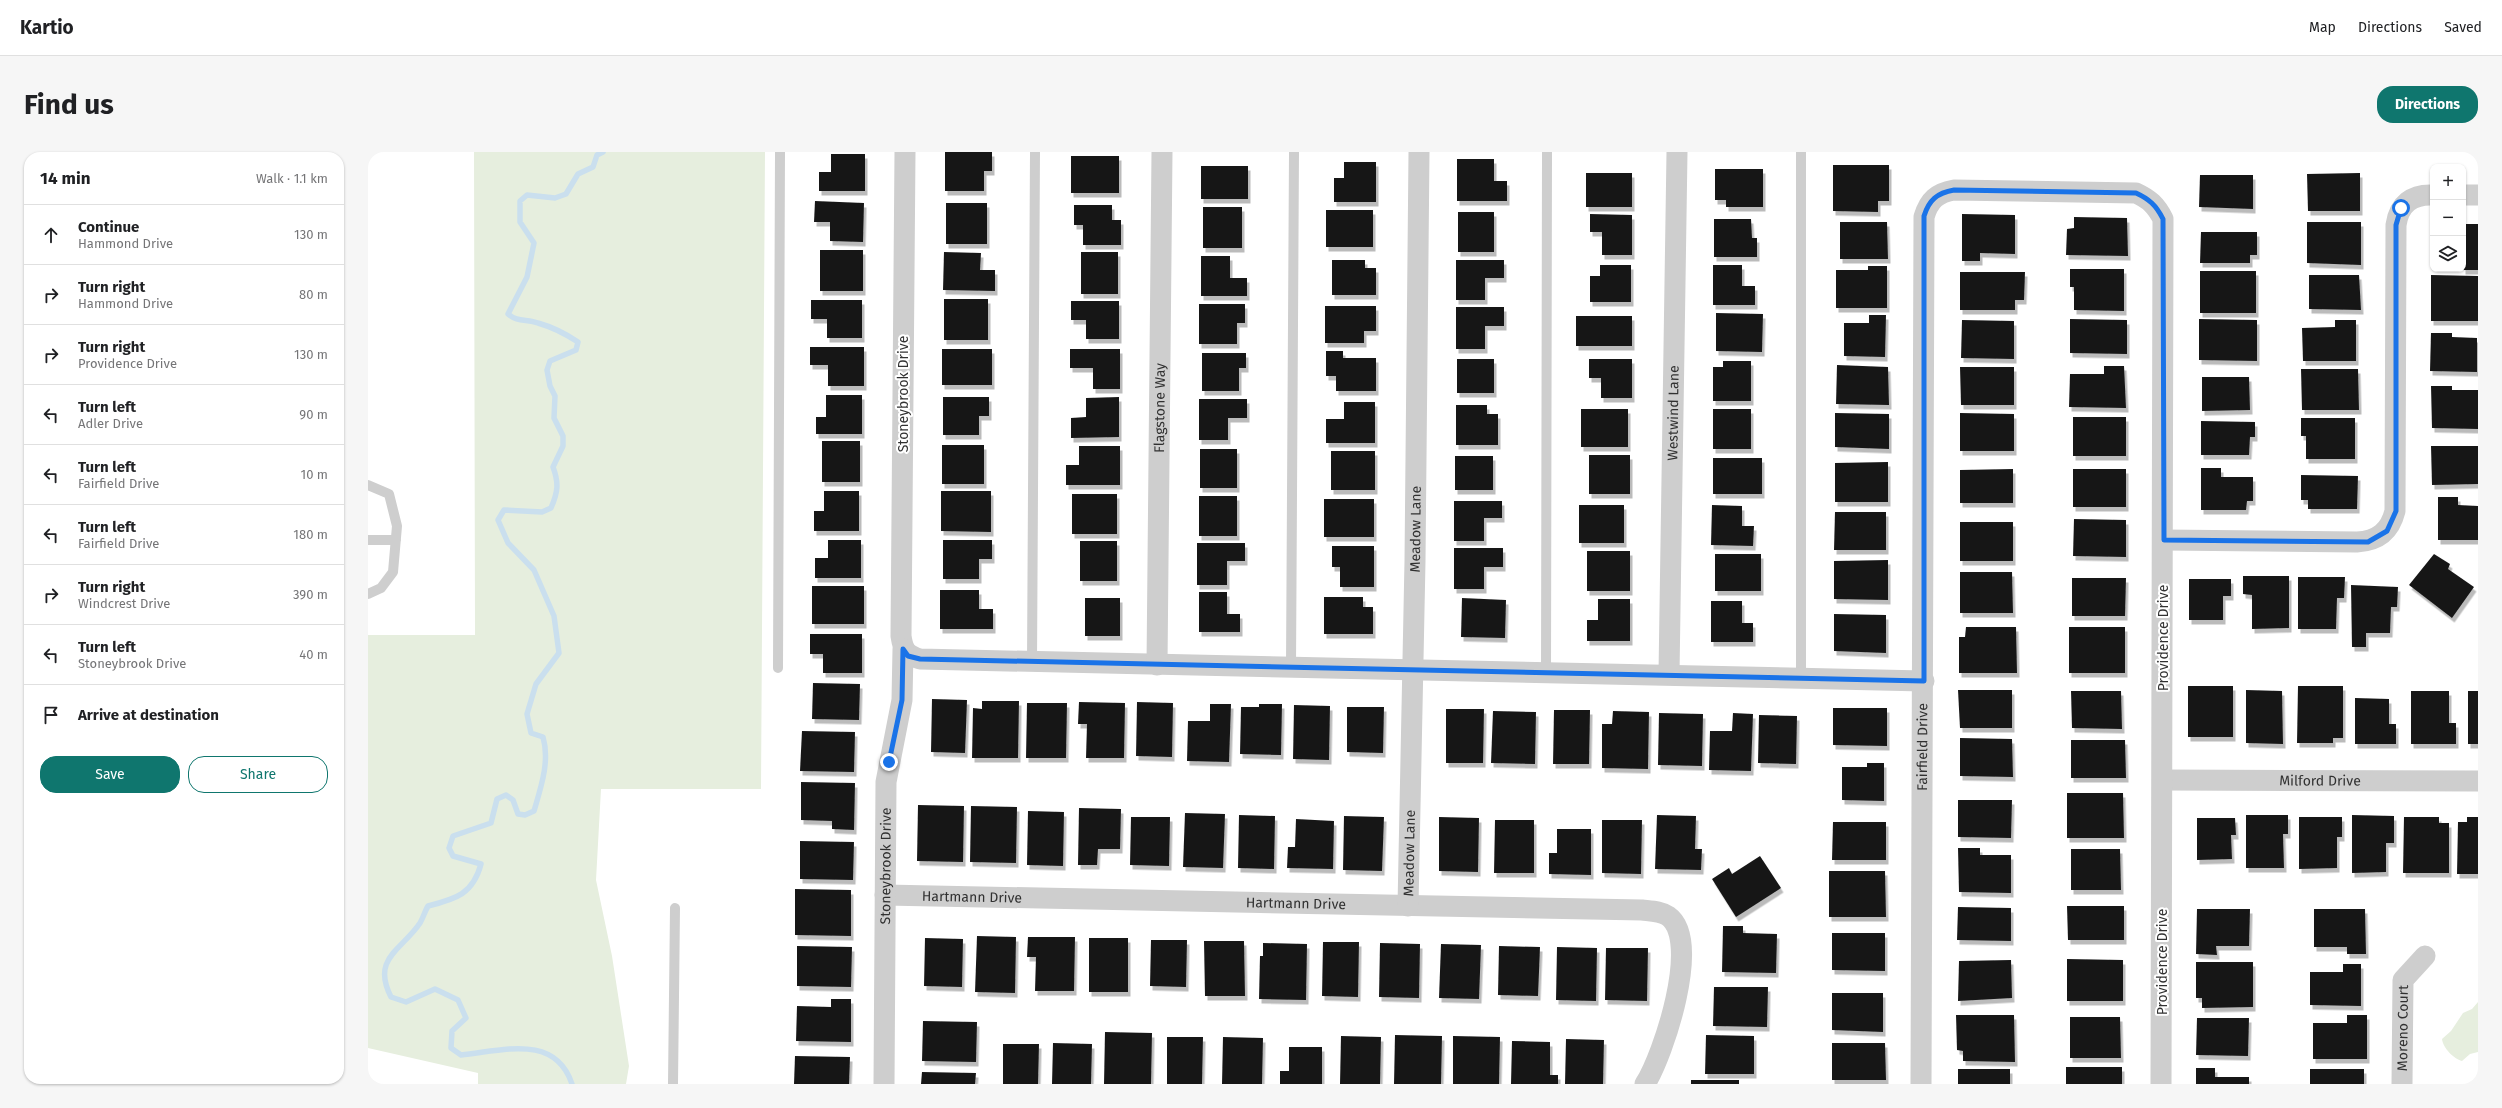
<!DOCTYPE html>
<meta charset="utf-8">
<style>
:root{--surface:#fff;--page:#f6f6f6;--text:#202124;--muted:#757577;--line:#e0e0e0;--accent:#0f766e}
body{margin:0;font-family:"Fira Sans",sans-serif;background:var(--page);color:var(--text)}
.controls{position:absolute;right:12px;top:12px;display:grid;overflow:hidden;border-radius:8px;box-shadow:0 1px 3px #0004}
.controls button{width:36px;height:36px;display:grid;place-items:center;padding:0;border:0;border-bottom:1px solid var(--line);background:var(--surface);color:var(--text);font:20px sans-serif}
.stop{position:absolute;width:12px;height:12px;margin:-9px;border:3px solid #1a73e8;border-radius:50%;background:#fff}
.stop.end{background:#1a73e8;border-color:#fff;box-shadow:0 1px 4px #0008}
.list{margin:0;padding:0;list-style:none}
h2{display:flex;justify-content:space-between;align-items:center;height:52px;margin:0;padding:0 16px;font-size:17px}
h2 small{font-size:13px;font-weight:400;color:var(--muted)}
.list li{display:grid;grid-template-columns:26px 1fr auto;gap:12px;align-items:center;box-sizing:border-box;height:60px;padding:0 16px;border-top:1px solid var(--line)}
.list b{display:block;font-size:15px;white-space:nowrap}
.list p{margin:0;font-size:13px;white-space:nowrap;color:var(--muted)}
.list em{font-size:13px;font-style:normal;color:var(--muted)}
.actions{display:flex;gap:8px;padding:12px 16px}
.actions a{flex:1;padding:9px 0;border:1px solid var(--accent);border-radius:16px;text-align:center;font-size:14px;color:var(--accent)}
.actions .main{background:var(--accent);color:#fff}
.icon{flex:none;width:22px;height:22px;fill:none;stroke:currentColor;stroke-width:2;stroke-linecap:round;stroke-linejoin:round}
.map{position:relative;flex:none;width:2110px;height:932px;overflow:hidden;border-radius:16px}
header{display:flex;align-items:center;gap:24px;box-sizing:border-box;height:56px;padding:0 20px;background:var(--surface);border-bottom:1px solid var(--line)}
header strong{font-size:19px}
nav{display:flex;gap:22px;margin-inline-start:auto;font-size:14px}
.intro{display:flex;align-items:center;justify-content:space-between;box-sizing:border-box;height:96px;padding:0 24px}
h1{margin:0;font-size:28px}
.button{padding:10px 18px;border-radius:16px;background:var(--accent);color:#fff;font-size:14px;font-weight:700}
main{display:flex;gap:24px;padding:0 24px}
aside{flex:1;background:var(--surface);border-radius:16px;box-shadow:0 1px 3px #0004}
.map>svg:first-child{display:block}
.green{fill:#e6eede}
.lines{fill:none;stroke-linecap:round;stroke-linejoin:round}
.stream{stroke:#cadfee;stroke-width:5.5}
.building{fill:#181818;filter:url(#shadow)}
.service{stroke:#cecece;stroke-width:10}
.minor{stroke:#cecece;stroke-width:21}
.route{stroke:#1a73e8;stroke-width:5}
.labels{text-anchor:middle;stroke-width:4;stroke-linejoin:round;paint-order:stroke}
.street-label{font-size:14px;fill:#313131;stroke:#fff}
</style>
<header>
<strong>Kartio</strong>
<nav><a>Map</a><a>Directions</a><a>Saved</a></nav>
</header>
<div class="intro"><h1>Find us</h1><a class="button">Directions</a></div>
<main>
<aside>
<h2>14 min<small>Walk · 1.1 km</small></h2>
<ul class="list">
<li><svg class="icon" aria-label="ahead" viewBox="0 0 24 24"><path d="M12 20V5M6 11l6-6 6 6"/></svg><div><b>Continue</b><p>Hammond Drive</p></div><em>130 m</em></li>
<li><svg class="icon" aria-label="right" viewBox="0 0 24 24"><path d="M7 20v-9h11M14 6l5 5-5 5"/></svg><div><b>Turn right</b><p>Hammond Drive</p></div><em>80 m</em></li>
<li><svg class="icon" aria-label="right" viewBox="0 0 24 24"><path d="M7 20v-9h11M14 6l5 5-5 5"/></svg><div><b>Turn right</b><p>Providence Drive</p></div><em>130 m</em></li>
<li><svg class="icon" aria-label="left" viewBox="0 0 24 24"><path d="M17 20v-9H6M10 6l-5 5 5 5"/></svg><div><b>Turn left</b><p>Adler Drive</p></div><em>90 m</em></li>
<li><svg class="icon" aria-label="left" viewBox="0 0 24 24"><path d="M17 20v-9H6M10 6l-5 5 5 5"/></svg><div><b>Turn left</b><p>Fairfield Drive</p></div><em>10 m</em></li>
<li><svg class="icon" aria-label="left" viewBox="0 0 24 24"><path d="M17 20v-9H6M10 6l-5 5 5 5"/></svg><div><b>Turn left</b><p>Fairfield Drive</p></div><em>180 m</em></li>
<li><svg class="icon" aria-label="right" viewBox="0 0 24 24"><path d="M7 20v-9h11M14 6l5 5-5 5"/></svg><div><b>Turn right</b><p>Windcrest Drive</p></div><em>390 m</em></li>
<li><svg class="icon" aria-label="left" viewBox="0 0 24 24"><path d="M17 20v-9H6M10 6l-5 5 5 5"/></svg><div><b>Turn left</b><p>Stoneybrook Drive</p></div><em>40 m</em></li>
<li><svg class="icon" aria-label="arrive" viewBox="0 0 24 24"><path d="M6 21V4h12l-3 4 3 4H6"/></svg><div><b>Arrive at destination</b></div></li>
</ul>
<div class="actions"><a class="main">Save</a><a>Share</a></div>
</aside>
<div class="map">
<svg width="2110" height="932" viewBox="0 0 2110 932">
<defs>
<filter id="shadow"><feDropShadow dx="2.5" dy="4.5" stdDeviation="0" flood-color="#0004"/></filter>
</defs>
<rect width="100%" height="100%" fill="#fff"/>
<path class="green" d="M106,0h291l-4,637h-160l-5,91 16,76 17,110 -3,18h-148v-11l-110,-25v-413h107z
M2110,850v50l-8,2 -8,7c-8,-2 -19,-13 -20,-22l9,-8 12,-18 9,-4z"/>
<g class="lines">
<path class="stream" d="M204,932c-17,-51 -70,-33 -111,-29l-10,-7 1,-17 14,-13 -8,-18 -23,-11 -29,13 -15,-5c-20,-39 11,-47 29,-74 3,-5 5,-12 8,-17 28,-7 45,-12 53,-42l-28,-8 -4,-8 4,-12 38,-13 6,-24 9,-4 7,5 5,14 7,1 9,-4c7,-24 16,-50 9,-74l-12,-4 -4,-19 9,-30 23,-31 -5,-37 -20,-46 -26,-27 -10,-23 6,-10 38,2 9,-4c7,-16 8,-25 2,-41l10,-21v-10l-9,-18 1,-22 -5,-10 -3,-16 3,-9 26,-11 2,-8c-12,-8 -26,-15 -40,-19 -11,-4 -21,-1 -30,-9l19,-37 7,-34 -14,-21v-21l7,-6 28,3 11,-4 12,-20 15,-7 4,-12 6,-3"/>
</g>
<path class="building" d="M577,0h47v19h-8v20h-39z
M463,2h34v37h-46v-19h12z
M703,4h48v37h-48z
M1089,7h37v22h13v20h-50z
M976,10h32v40h-42v-24h10z
M1465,13h56v36h-11v11l-45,-1z
M833,14h47v33h-47z
M1347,17h48v38h-37v-7h-11z
M1218,21h46v34h-46z
M1992,21v38h-52l-1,-37z
M1832,23h53v34l-54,-2z
M447,49l49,2 -1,39 -33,-1v-19h-16z
M578,51h41v41h-41z
M706,53h38v15h9v25h-38v-20h-9z
M835,55h39v41h-39z
M958,58h47v37h-47z
M1090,60h36v40h-36z
M1222,62l42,1v40h-30v-23h-12z
M1594,62l53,1v39l-35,-1v8h-18z
M1706,65l53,1 1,38 -62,-1 1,-26 7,-1z
M1346,67h37l1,19h5v19h-43z
M1472,70h47l1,37h-48z
M1939,70h54v43l-54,-2z
M2095,72h15v46h-15z
M1833,80h56v23h-7v8h-50z
M452,98h43v41h-43z
M576,100l37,1 -1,17h15v21l-52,-1z
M713,100h37v42h-37z
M833,104h29v22h17v18h-46z
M964,108h33v8h11v27h-44z
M1088,108h48v18h-19v22h-29z
M1232,113h31v37h-41v-26h10z
M1345,113h29v21h13v19h-42z
M1500,114h19v42h-51v-38h32z
M1702,117h54v42l-50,-1v-23h-4z
M1832,119h56v42h-56z
M1592,120h65l-1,28h-9v10h-55z
M1941,123h50l2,35 -52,-1z
M2063,123l47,1v45h-47z
M576,147h44v41h-44z
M443,148h51v38h-35v-19h-16z
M703,149h48v38h-33v-19h-15z
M831,152h46v19h-8v21h-38z
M957,154h51v25h-12v12h-39z
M1088,155h48v19h-19v23h-29z
M1348,161l47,1 -1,38 -46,-1z
M1501,163h17l-1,42 -41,-1v-33h25z
M1208,164h56v30h-56z
M1702,167l57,1v34l-57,-1z
M1831,167l58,1v41l-58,-1z
M1594,168l52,1v38l-53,-1z
M1967,168h21v41h-53l-1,-33 33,-1z
M2063,181h21v4l25,1v34l-47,-1z
M442,195h54v39h-36v-21h-18z
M574,197h50v36h-50z
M702,197h50v40h-27v-21h-23z
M958,199h17v7h33v33h-40v-15h-10z
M834,201h44v15h-7v23h-37z
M1089,207h37v34h-37z
M1221,207h43v39h-31v-20h-12z
M1355,209h28v40h-38v-34h10z
M1469,213l51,2 1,38 -53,-1z
M1736,214h20l2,42 -57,-1 1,-33h34z
M1592,215h54v38h-53z
M1933,217h57l1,41h-57z
M1834,225h47l1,33 -48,1z
M2063,234h21v4h26v39l-46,-1z
M458,243h36v39h-46v-17h10z
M575,245h46v19h-10v19h-36z
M751,245v40l-48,1v-20l15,-1v-19z
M831,247h48v19h-19v22h-29z
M976,250h31v41h-49v-24h18z
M1088,253h31v9h11v31h-42z
M1213,257h47v38h-47z
M1345,257h38v40h-38z
M1467,261l54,1v35l-54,-2z
M1592,261l54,1v37h-54z
M1705,265h53v39h-53z
M1933,266h54v41h-49v-23h-5z
M1833,269l54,1v15h-5l-1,18h-48z
M454,289h38v41h-38z
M574,293h42v39h-42z
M711,294h41v39h-54v-20h13z
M2063,294h47v38l-46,1z
M832,297h37v39h-37z
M963,299h44v39h-44z
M1221,303h41v39h-41z
M1087,304h38v34h-38z
M1345,306h49v36h-49z
M1520,310v40h-53v-39z
M1833,316h20v9h32v24h-6l-1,9h-45z
M1645,317v34h-53v-33z
M1705,317h53v38h-53z
M1933,323l57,1 -1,33h-49v-9h-7z
M456,339h35v40h-45v-20h10z
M573,339h50v41l-50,-1z
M704,342h45v40h-45z
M831,344h38v40h-38z
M2070,345h20v8l20,1v34h-40z
M956,347h50v38h-50z
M1086,349h48v17h-18v23h-30z
M1211,353h45v38h-45z
M1344,353l30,1v20h12l-1,20 -42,-1z
M1467,360h51v38h-52z
M1706,367l52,1v37l-53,-1z
M1592,370h53v39h-53z
M460,388h33v38h-46v-20h13z
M575,388h49v19h-13v20h-36z
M712,389h37v40h-37z
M829,391h48v18h-18v24h-30z
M964,394h42v41h-34v-20h-8z
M1086,396h49v19h-19v22h-30z
M1219,399h43v40h-43z
M1347,402h46v37h-46z
M2066,402l16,10 -2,5 26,18 -22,31 -43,-33z
M1520,408v40l-54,-1v-38z
M1592,420h52l1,41h-53z
M1875,424h46v52l-37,1v-34l-9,-1z
M1930,425h47l-1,21h-7l-1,31h-38z
M1704,426h54l-1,38h-53z
M1821,427h42v17h-8v24h-34z
M1983,433l47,2 -1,20h-6l-1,26h-24v14h-14z
M444,434h52v38h-52z
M572,438h39v19h14v20h-53z
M831,440h28v22h13v18h-41z
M956,445h39v10h10v27h-49z
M717,446h35v38h-35z
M1094,446l44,2 -1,38 -44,-1z
M1230,447h32v42h-43v-21h11z
M1343,449h31v22h11v19h-42z
M1466,462l52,1v38l-52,-2z
M1598,475h50l1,46h-58v-36h6z
M1701,475h56v46h-56z
M442,482h52v39h-39v-19h-13z
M445,531l47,1 -1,36 -47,-1z
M1820,534h45v51h-45z
M1930,534h45v52h-10v5h-36z
M1590,538h54v38h-52z
M1878,538l36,1 1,53 -37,-1z
M1703,539h50l1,38 -50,-1z
M2043,539h38v32h7v21h-45z
M2100,539h10v53h-10z
M1987,546l34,1v25h7v20h-41z
M564,547l35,1 -2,53 -34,-1z
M614,549h37l-1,57h-46l1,-50 9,1z
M711,550l46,1 -1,55h-38l1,-34h-9z
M769,550l36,1 -1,54 -36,-1z
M659,551h40l-1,55h-40z
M842,552h21l-2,58 -42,-1 1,-40h22z
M891,552h23l-1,51 -41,-1 1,-47h18z
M926,553l36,1 -1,54 -36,-1z
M979,555h37l-1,46 -36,-1z
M1465,556h54v38l-54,-1z
M1078,557h38l-1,54h-37z
M1186,558h36l-1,54h-36z
M1125,559l43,1 -1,52 -44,-1z
M1245,559l36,1 -1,57 -46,-1v-44h10z
M1291,561l44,1 -1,52 -44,-1z
M1365,561l20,1 -2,57 -42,-1 1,-39h22z
M1391,563l38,1 -1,48 -38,-1z
M434,579l53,1 -1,40 -54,-1z
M1592,586l52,1 1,38 -53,-1z
M1703,588h54l1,38h-55z
M1499,611h17v38l-42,-1v-33h25z
M433,630l54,1 -1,47 -22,-1v-8l-31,-1z
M1699,641h56l1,45h-57z
M1590,648h54l-1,38 -53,-1z
M550,653l46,1 -1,56 -46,-1z
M603,654l46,1 -1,56 -46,-1z
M711,656l42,1 -1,40h-22l-1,16h-19z
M660,659l36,1 -1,54 -36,-1z
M817,661l40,1 -2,54 -40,-1z
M871,663l36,1 -1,53 -36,-1z
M1289,663l39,1 -1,33h7l-1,21 -46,-1z
M1878,663h42v19h-5l1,34h-38z
M1984,663l42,1v27h-8v29l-34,1z
M976,664l40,1 -2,54 -39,-1z
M763,665h39l-1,49 -39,-1z
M1071,665l40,1 -1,54 -39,-1z
M1931,665h43v20h-5v31l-38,1z
M2036,665h35v6h10v50h-46z
M2099,665h11v57h-21l1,-52h9z
M1829,666h38l1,17h-5l1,24 -35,1z
M928,667l38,2 -1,48 -46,-1 1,-21h7z
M1127,668h39v53h-40z
M1234,668h40l-1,54 -39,-1z
M1465,670h53v38h-54z
M1189,677h34v46l-42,-1v-21h8z
M432,689l54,1 -1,38 -53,-1z
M1590,696h22v7h31v38l-52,-1z
M1703,697h49l1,41h-50z
M1392,704l21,32 -45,29 -24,-38 17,-11 3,6z
M1461,719h56l1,46h-57z
M427,737l56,1v46l-56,-1z
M1699,754h57v34h-56z
M1590,755l53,1v33l-54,-1z
M1829,757h53l-1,37h-33l1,9 -21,-1z
M1946,757h51l1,45h-19v-7h-33z
M1355,774h20v7l34,1 -1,39 -54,-1z
M1464,781h53v38l-53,-1z
M609,784l39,1 -1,56 -40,-1z
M660,785h47l-1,54h-39l1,-34h-9z
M557,786l38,1 -1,48 -38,-1z
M721,786h39v54h-39z
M783,788h36l-1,47 -36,-1z
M836,789h40l1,55h-40z
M955,790h36l-1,55 -36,-1z
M895,791l44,1 -1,56 -47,-1 1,-43h3z
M1012,791l40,1 -1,54 -40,-1z
M1073,792l40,1 -2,54 -40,-1z
M429,794l55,1 -1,40 -54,-1z
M1131,794l41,1 -2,49 -40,-1z
M1189,795l40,1 -1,53 -40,-1z
M1238,796h42l-1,53 -42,-1z
M1699,807l56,1v41h-56z
M1643,808l1,38 -54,3 1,-40z
M1828,810h57v45l-51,1v-10h-6z
M1975,812h18v42l-51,-1v-33h33z
M1346,835h54l-1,40 -54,-1z
M1464,841h51v39l-51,-2z
M463,847h20v43l-55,-1 1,-35 34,1z
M1588,863h58l1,47 -52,-1v-10l-6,-1z
M1979,863h20v44h-54v-36h34z
M1702,865h50l1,41h-51z
M1829,866h52l-1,38 -52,-1z
M555,869l54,1 -1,40 -54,-1z
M737,880l47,1 -1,51h-47z
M1027,883l47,1 -1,48h-47z
M1338,883l48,1v38h-49z
M973,884l40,1 -1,47h-40z
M1085,884l47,1 -1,47h-46z
M799,885h36l-1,47h-35z
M855,885l40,1 -1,46h-40z
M1198,887l38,1 -1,44h-38z
M1144,889l38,1v33h8v9h-47z
M685,891l39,1 -1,40h-39z
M1464,891h53l1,37h-54z
M635,892h36l-1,40h-35z
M921,895h33v37h-42v-13h9z
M427,904l55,1 -1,27h-55z
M1698,915h56v17h-56z
M1828,916h19v9h34v7h-53z
M1590,917h52v15h-52z
M1942,917h54v15h-54z
M554,920l54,1 -1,11h-54z
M1323,928h48v4h-48z"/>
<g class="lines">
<path class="service" d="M0,333l21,9 8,32 -4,46 -12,16 -13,6
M0,388h28
M664,510l3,-510
M923,515l3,-515
M410,516l2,-516
M1178,520l1,-520
M1433,526v-526
M305,932l2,-176"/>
<g class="minor">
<path d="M537,0l-4,484c2,14 5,19 19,23l1004,22"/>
<path d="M2095,43h15"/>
<path d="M1796,388l193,2c21,-1 33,-11 38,-31l1,-286c3,-21 16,-31 37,-30"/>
<path id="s1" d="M789,513l5,-513"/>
<path id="s2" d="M1301,522l8,-522"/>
<path id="s3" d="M1795,628l315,1"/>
<path id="s4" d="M517,743l757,15c9,1 19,1 26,6 34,24 -5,140 -23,168"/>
<path id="s5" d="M1040,754l7,-345 4,-409"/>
<path id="s6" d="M516,932l2,-302 16,-82 1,-51"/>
<path id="s7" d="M1553,932l3,-867c5,-17 13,-24 30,-27l182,3c13,6 20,12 27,26l-2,865"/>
<path id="s8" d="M2034,932l1,-104 22,-24"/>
</g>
</g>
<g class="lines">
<path class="route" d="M521,610l13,-62 1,-51 5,7 12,3 1004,22v-465c5,-16 13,-23 30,-26l182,3c13,6 20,12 27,26l1,321 204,2 19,-11 9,-20v-286l5,-17"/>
</g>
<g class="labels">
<g class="street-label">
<text transform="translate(535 242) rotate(-90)" y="5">Stoneybrook Drive</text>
<text dy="5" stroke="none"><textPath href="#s1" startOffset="257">Flagstone Way</textPath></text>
<text dy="5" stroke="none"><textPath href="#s2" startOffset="261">Westwind Lane</textPath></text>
<text dy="5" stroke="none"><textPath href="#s5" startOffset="377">Meadow Lane</textPath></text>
<text transform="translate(1795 486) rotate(-90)" y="5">Providence Drive</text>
<text dy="5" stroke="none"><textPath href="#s7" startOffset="337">Fairfield Drive</textPath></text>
<text dy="5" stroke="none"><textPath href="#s3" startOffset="157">Milford Drive</textPath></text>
<text dy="5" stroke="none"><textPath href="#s5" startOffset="53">Meadow Lane</textPath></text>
<text dy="5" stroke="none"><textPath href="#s6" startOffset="218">Stoneybrook Drive</textPath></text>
<text dy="5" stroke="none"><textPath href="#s4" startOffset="87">Hartmann Drive</textPath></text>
<text dy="5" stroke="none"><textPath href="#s4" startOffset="411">Hartmann Drive</textPath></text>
<text transform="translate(1794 810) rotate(-90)" y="5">Providence Drive</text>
<text dy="5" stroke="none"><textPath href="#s8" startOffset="56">Moreno Court</textPath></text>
</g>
</g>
</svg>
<div class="controls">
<button>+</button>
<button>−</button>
<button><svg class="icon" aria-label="layers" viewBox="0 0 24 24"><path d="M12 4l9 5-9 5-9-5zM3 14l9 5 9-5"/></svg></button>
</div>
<div class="stop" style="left:2033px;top:56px"></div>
<div class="stop end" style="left:521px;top:610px"></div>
</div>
</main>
